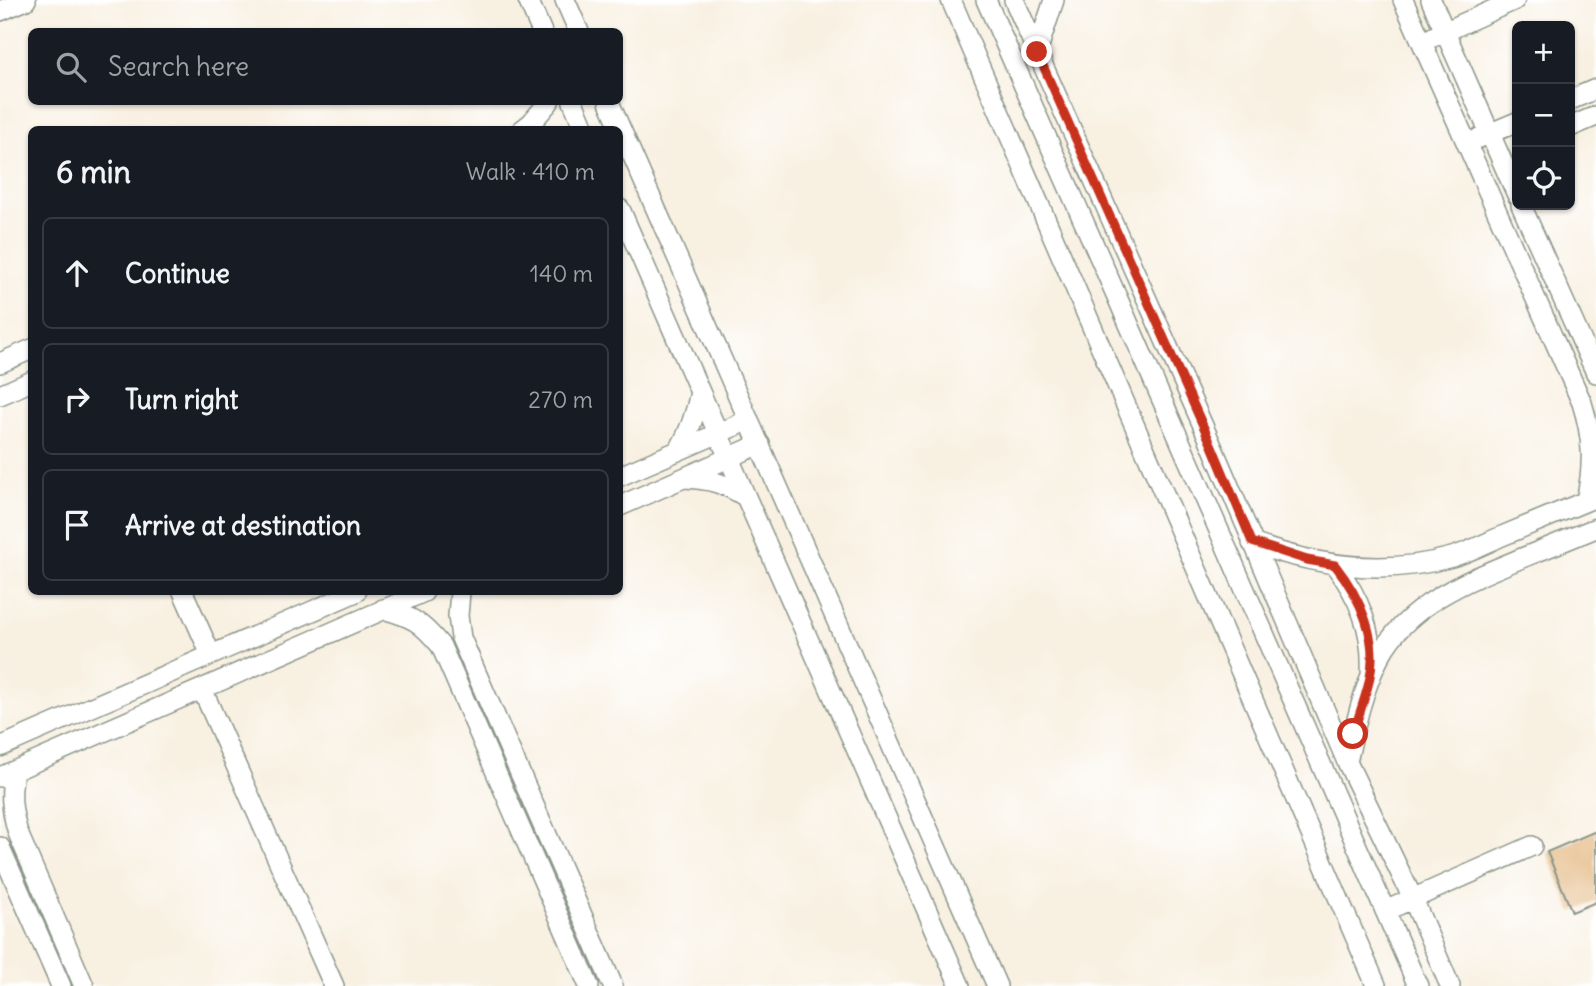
<!DOCTYPE html>
<meta charset="utf-8">
<style>
:root{--surface:#171b24;--page:#20242c;--text:#f1f3f6;--muted:#9ea1a6;--line:#363941}
body{margin:0;font-family:Delius,sans-serif;background:var(--page);color:var(--text)}
.controls{position:absolute;right:21px;top:21px;display:grid;overflow:hidden;border-radius:10px;box-shadow:0 2px 5px #0004}
.controls button{width:63px;height:63px;display:grid;place-items:center;padding:0;border:0;border-bottom:2px solid var(--line);background:var(--surface);color:var(--text);font:35px sans-serif}
.stop{position:absolute;width:21px;height:21px;margin:-16px;border:5px solid #c8321e;border-radius:50%;background:#fff}
.stop.end{background:#c8321e;border-color:#fff;box-shadow:0 2px 7px #0008}
.list{margin:0;padding:0;list-style:none}
h2{display:flex;justify-content:space-between;align-items:center;height:91px;margin:0;padding:0 28px;font-size:30px}
h2 small{font-size:23px;font-weight:400;color:var(--muted)}
.list li{display:grid;grid-template-columns:46px 1fr auto;gap:21px;align-items:center;box-sizing:border-box;height:112px;margin:0 14px 14px;padding:0 14px;border:2px solid var(--line);border-radius:10px}
.list b{display:block;font-size:26px;white-space:nowrap}
.list em{font-size:23px;font-style:normal;color:var(--muted)}
.icon{flex:none;width:38px;height:38px;fill:none;stroke:currentColor;stroke-width:2;stroke-linecap:round;stroke-linejoin:round}
.map{position:relative;flex:none;width:1596px;height:986px;overflow:hidden}
.search{position:absolute;background:var(--surface);box-shadow:0 2px 5px #0004;left:28px;top:28px;width:595px;height:77px;display:flex;align-items:center;gap:18px;box-sizing:border-box;padding:0 24px;border-radius:10px;color:var(--muted);font-size:26px}
.panel{position:absolute;background:var(--surface);box-shadow:0 2px 5px #0004;left:28px;top:126px;width:595px;height:469px;border-radius:10px}
.map>svg:first-child{display:block}
.building{fill:#e3b780}
.lines{fill:none;stroke-linecap:round;stroke-linejoin:round}
.minor-casing{stroke:#8c968a;stroke-width:22}
.minor{stroke:#fff;stroke-width:19}
.route{stroke:#c8321e;stroke-width:9}
</style>
<div class="map">
<svg width="1596" height="986" viewBox="0 0 1596 986">
<rect width="100%" height="100%" fill="#fff"/>
<filter id="ink" filterUnits="userSpaceOnUse"><feTurbulence type="fractalNoise" baseFrequency=".0143" numOctaves="2"/><feDisplacementMap in="SourceGraphic" scale="14" xChannelSelector="R" yChannelSelector="G"/><feConvolveMatrix kernelMatrix="1 2 1 2 8 2 1 2 1" color-interpolation-filters="sRGB"/></filter>
<filter id="wash" filterUnits="userSpaceOnUse"><feTurbulence type="fractalNoise" baseFrequency=".00686" numOctaves="4" result="noise"/><feDisplacementMap in="SourceGraphic" scale="28" xChannelSelector="R" yChannelSelector="G"/><feGaussianBlur stdDeviation="1.57" result="paint"/><feColorMatrix in="noise" values="0 0 0 0 0 0 0 0 0 0 0 0 0 0 0 0 0 1.4 0 .05"/><feComposite in="paint" operator="in"/></filter>
<g filter="url(#wash)">
<rect width="100%" height="100%" fill="#f8f0e1"/>
<g id="blocks">
<path class="building" d="M1596,831v71l-24,10 -25,-60z"/>
</g>
</g>
<g filter="url(#ink)">
<use href="#blocks" fill-opacity="0" stroke="#8c968a" stroke-width="2"/>
<g class="lines">
<g class="minor-casing">
<path id="minor" d="M528,0l14,32
M565,0l14,32
M951,0l425,985
M986,0l131,297 301,689
M1014,0l198,446 135,316 66,137 37,87
M1403,0l179,403c11,35 12,62 4,98
M1431,0l86,195
M0,11l26,-11
M1433,37l82,-37
M1037,52l17,-52
M1570,100l26,-11
M573,102l12,28
M609,102l388,884
M1570,127l26,-11
M522,130l9,-7 18,-21
M1479,138l38,-16
M1521,205l75,168
M620,209l340,777
M0,363l32,-14
M0,395l32,-14
M679,450c11,-19 17,-37 21,-58
M620,476l129,-56
M684,478c26,1 40,5 62,19
M620,506l140,-62
M1252,543c64,23 133,33 200,14 17,-5 34,-14 50,-21 31,-13 63,-26 94,-39
M1335,565c24,32 38,65 36,106
M183,592l28,63
M460,592l-2,24 3,22 152,348
M383,609c30,8 38,13 58,37l148,340
M202,689l132,297
M0,747l356,-155
M1347,762c8,-36 16,-74 33,-106 28,-53 91,-77 142,-98 25,-10 49,-20 74,-30
M14,771c-4,24 -3,38 4,62l66,153
M0,777l424,-185
M0,847l61,139
M1385,911l147,-65"/>
</g>
<use href="#minor" class="minor"/>
</g>
</g>
<g class="lines" filter="url(#ink)">
<path class="route" d="M1037,52l175,394 40,96 55,18 28,5c25,32 45,75 34,117 -4,17 -11,35 -16,52"/>
</g>
</svg>
<div class="controls">
<button>+</button>
<button>−</button>
<button><svg class="icon" aria-label="locate" viewBox="0 0 24 24"><circle cx="12" cy="12" r="6"/><path d="M12 2v4M12 18v4M2 12h4M18 12h4"/></svg></button>
</div>
<div class="stop" style="left:1353px;top:734px"></div>
<div class="stop end" style="left:1037px;top:52px"></div>
<div class="search"><svg class="icon" aria-label="search" viewBox="0 0 24 24"><circle cx="10" cy="10" r="6"/><path d="M15 15l6 6"/></svg>Search here</div>
<section class="panel">
<h2>6 min<small>Walk · 410 m</small></h2>
<ul class="list">
<li><svg class="icon" aria-label="ahead" viewBox="0 0 24 24"><path d="M12 20V5M6 11l6-6 6 6"/></svg><div><b>Continue</b></div><em>140 m</em></li>
<li><svg class="icon" aria-label="right" viewBox="0 0 24 24"><path d="M7 20v-9h11M14 6l5 5-5 5"/></svg><div><b>Turn right</b></div><em>270 m</em></li>
<li><svg class="icon" aria-label="arrive" viewBox="0 0 24 24"><path d="M6 21V4h12l-3 4 3 4H6"/></svg><div><b>Arrive at destination</b></div></li>
</ul>
</section>
</div>
